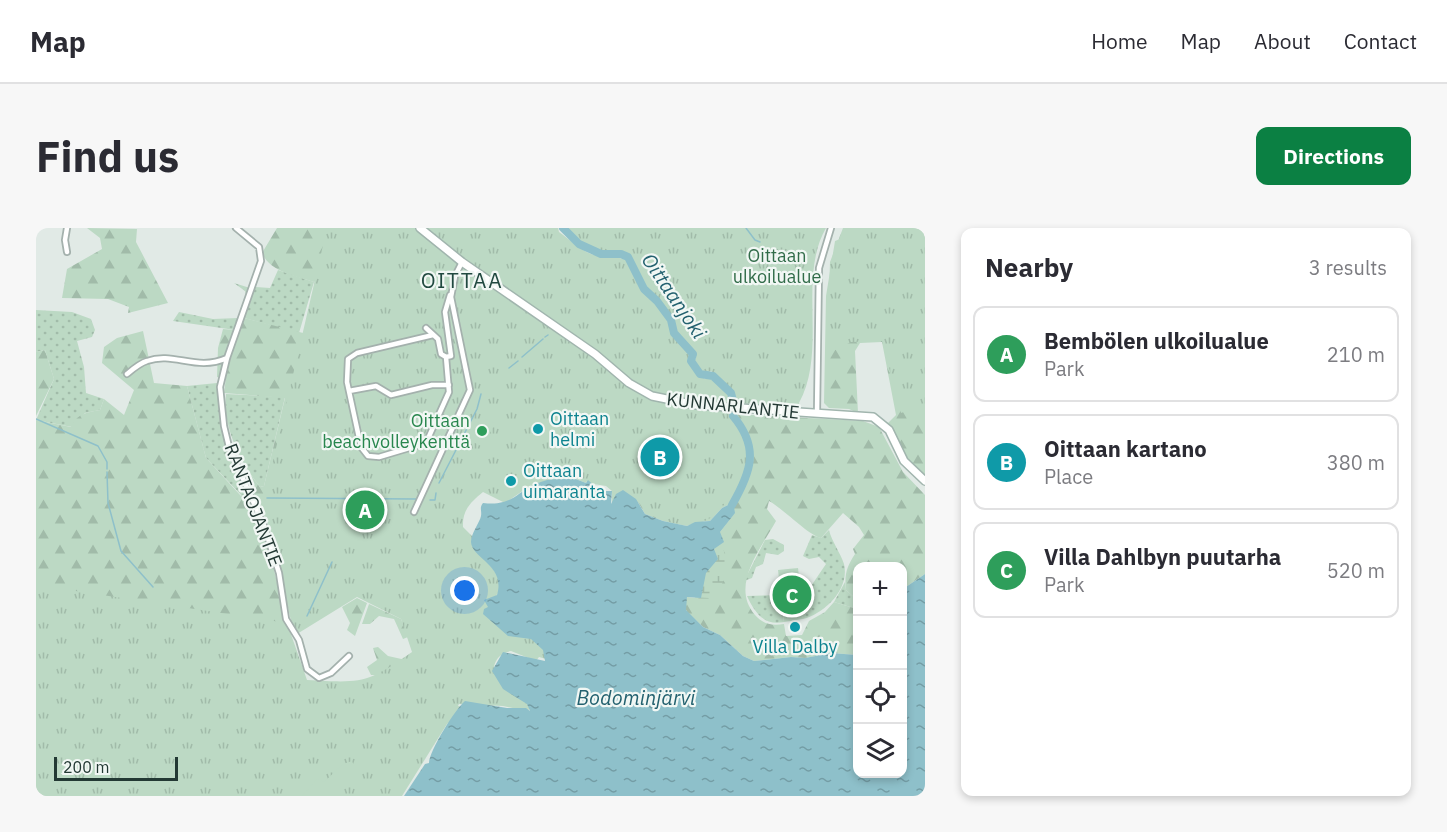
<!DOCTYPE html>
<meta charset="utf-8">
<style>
:root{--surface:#fff;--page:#f7f7f7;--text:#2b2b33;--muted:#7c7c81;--line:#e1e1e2;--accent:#0b8043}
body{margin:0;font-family:"IBM Plex Sans",sans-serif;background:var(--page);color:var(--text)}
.controls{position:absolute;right:18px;bottom:18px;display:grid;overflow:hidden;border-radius:12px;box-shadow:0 3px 9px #0003}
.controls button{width:54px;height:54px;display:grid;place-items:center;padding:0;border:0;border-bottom:2px solid var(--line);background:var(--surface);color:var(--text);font:30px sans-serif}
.scale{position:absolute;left:18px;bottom:15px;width:124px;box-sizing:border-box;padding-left:6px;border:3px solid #233934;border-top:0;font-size:16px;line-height:21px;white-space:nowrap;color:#233934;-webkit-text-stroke:4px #f1f7f4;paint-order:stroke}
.you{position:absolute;left:429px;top:363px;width:21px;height:21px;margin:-15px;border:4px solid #fff;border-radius:50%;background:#1a73e8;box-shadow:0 0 0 9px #1a73e833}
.badge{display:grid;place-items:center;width:39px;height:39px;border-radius:50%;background:var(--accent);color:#fff;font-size:20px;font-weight:700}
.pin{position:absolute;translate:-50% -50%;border:3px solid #fff;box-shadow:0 2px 6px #0006}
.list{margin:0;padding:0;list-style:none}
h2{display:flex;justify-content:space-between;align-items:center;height:78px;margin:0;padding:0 24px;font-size:26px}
h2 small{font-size:20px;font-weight:400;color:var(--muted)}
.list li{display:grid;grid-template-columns:39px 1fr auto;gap:18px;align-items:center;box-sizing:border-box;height:96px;margin:0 12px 12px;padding:0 12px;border:2px solid var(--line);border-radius:12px}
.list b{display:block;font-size:22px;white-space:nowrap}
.list p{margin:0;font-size:20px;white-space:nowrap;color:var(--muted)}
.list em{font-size:20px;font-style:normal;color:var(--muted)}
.icon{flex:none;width:33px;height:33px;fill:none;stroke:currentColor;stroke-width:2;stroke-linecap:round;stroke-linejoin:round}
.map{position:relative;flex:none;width:889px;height:568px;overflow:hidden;border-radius:12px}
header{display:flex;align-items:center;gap:36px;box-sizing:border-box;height:84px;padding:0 30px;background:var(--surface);border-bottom:2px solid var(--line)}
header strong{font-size:28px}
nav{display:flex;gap:33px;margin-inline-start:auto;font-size:21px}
.intro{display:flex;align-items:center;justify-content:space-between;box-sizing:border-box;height:144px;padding:0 36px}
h1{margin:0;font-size:42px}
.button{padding:15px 27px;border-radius:12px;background:var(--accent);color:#fff;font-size:21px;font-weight:700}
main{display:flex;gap:36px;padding:0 36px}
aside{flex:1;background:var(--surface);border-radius:12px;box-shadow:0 3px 9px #0003}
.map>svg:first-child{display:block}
.grass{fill:url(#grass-dots)}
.forest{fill:url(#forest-firs)}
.wetland{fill:url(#wetland-marsh)}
.park{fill:url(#park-tufts)}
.garden{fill:#bcd9c4}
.water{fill:url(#water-ripples)}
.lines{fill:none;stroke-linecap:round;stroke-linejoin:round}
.stream{stroke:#8ec0ca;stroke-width:1.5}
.river{stroke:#8ec0ca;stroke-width:8}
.minor-casing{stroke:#a4b1ad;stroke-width:8}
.secondary-casing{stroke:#a1b5ae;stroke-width:10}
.minor{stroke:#fff;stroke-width:4.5}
.secondary{stroke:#fff;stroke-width:7}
.culture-dot{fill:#0f9aa8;stroke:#f1f7f4;stroke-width:2}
.leisure-dot{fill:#2e9e5b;stroke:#f1f7f4;stroke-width:2}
.labels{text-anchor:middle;stroke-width:4.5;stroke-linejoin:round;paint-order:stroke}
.park-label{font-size:18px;fill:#316c49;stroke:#f1f7f4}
.street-label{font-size:18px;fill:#233934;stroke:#f1f7f4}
.culture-label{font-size:18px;fill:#0d838f;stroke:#f1f7f4;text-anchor:start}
.leisure-label{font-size:18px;fill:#27864d;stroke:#f1f7f4;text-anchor:end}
.water-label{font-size:20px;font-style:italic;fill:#23616f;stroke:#f1f7f4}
.quarter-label{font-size:21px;letter-spacing:1.5px;fill:#214940;stroke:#f1f7f4}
</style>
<header>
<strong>Map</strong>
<nav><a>Home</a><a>Map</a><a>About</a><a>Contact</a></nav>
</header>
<div class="intro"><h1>Find us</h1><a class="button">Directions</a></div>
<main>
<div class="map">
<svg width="889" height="568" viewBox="0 0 889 568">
<defs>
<pattern id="grass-dots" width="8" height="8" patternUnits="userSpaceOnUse" patternTransform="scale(1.5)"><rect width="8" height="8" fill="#bcd9c4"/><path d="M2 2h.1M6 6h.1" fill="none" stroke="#a1bba9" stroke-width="1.8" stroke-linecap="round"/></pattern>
<pattern id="forest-firs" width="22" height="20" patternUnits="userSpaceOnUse" patternTransform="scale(1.5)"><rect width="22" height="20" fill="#bcd9c4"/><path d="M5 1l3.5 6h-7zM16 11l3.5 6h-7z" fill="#a1bba9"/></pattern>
<pattern id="wetland-marsh" width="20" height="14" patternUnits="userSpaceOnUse" patternTransform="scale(1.5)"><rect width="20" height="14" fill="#bcd9c4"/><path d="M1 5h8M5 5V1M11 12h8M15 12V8" fill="none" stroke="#a1bba9"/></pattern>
<pattern id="park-tufts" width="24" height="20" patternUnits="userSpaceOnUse" patternTransform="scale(1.5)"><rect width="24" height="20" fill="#bcd9c4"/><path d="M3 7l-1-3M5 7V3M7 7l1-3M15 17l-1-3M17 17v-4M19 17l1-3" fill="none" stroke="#a1bba9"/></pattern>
<pattern id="water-ripples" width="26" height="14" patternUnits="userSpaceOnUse" patternTransform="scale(1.5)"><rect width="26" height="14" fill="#8ec0ca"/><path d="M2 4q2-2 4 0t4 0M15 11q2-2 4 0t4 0" fill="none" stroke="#749da5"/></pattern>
</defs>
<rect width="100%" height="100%" fill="#e1eae6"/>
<path class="grass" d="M242,42l36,12 -15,51 -55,-15 9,-28 3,-3 14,1z
M198,55l16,5 -15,42 -62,-9 6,-9 34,7 25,-1 8,-22 -1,-5z
M0,82l36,2 19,7 4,11 -3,7 -15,4 7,26 2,26 18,6 -4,11 -15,3 -13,14 -36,-7 18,-41 -9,-29 -9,2z
M181,155l4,45 6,20 21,42 -6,6 -36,-38 -19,-72z
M190,166l59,3 -21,89 -4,1c-19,-24 -38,-60 -34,-93z
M793,302c3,12 11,22 15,34 6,25 -19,49 -41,55l-3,-24 9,-6 17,-25 -7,-7 -10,2 -6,-3 9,-21 9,3z
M737,311l11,6v6l-6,4 -12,-2 -3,11 -7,3 -4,11 -8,3 21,-41z
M809,354l1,8 11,10v9l-23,-7z
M744,367l4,27c-20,4 -29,-9 -37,-26z"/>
<path class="forest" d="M51,0l50,1 -1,13 32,61 -40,10 1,-6 -21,-8 -46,-1 5,-29 35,-20 -2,-11z
M241,0h102l-65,54c-18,-6 -44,-10 -52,-29z
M889,0v249l-15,-15 -23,-38 9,-9 -14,-73 -22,1 -5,8 3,62 -9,-4 -20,-1 -5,-5 2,-107 9,-55 10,-4z
M208,90l63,16 -37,195 -25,-56 3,-2 12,16 4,-1 21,-88 -61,-5 4,-31z
M187,101l12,1 -15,48 -3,-1 1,-29z
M107,103l11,52 33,3 19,72 35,38 7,-6 19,49 20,88 -180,169h-71v-376l35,7c5,-13 17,-15 29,-17l4,-11 20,16 10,-25 -32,-27 2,-16 13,-9z
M9,122l9,29 -18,37v-64z
M700,186l127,7 16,6 24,45 22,23v79l-22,15 -1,-23h-44l-1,34 -11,-10c-2,-15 1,-24 9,-36l-2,-5 11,-14 -5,-8 -16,-14 -22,25c-13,-3 -36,-28 -52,-37l-2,8 9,12c-16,29 -46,65 -21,94 8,9 16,11 29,9l2,12 16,-1 7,-14 16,-9 9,-10 23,7v46l-26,-2 -26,5 -14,-1 -37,4 -11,-5 -23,-21 -17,-8 -16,-15 -3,-7 3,-8 8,1 25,-66 10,-13 4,-12 -4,-3 -8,4 -12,13 -15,1 -8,4 -24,-5 -18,-7 -7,-12 -34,-30z
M321,370l10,5 -12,33 -8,-6 3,-7 -8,-16z
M333,376l32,15 7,18 -5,2 -9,-20 -15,-3 -9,8h-8z
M342,419l10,9 18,4 -28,15h-7l-4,-8 10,-7 -4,-12z"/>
<path class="wetland" d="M699,285l-15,19c4,28 17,43 -11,66l-22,-1 36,-76z"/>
<path class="park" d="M291,0h231l1,4c10,7 20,17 32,22 10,3 30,2 37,7 11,7 12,28 26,38l-9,-10 -12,-29 -12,-8h-21l-19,-8 -19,-16h264c-29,50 2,122 -27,175l2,4 -65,-4 -4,-11 -21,-21 -8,3 -11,-14 4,-1 -1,-5 -20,-23 -2,-13 -18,-18 15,21 5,15 17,18 -3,6 8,13 8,6h7l20,20 22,58 -3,16 -6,3c-22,28 -31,56 -72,47 -8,-2 -14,-6 -23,-7 -6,-14 -18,-17 -33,-20l-5,8v-13l-6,-5 -19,-3v-2l-1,2 -13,-5 -13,3 -11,-1 -28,12 -16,11 -22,-11c-12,10 -21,18 -20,35l11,11c1,19 23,27 28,49l-6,9 -8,5v17l39,17 17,11 2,13 -7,-2 -3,4 -25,-10c-9,2 -16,7 -17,17l39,38 -6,5 -24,-5 -44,-2 -1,2 10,2 -21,16 -45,72h-366v-211l251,38 20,57c55,3 59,4 105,-28l-11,-33 -44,-22 -60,37 -6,-13 -27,-121z
M807,0h82v176l-24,9 -19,-72 -31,1 -24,12 3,-92z"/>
<path class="garden" d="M445,189l14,6 -12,24 -14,-7z
M762,340l3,25 9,-5 -10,8 3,23 -19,3 -6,-52z
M316,533l3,7 -21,21v7h-32l15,-17 7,3 19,-18z"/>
<path class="water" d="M537,250l13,5 2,-3 12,11h12l-1,13 5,-10 7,-4 13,9 9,15 18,7 24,5 8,-4 15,-1 12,-13 8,-4 4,3 1,6 -15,19 4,10 -10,7 4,10 -12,14 -5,25 -14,-1 -1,13 17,17 17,8 23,21 11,5 37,-4 14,1 26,-5 26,2 1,119h44l1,-185 22,-15v222h-521l21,-32 4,-1c0,-12 27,-55 36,-62l42,7h19l4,3 -3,-7 -24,-15 -11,-18 11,-19 42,9 -2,-11 -12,-11 -23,-3 -25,-22 1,-5 4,-2 -4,-7 13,-5c9,-30 -25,-36 -26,-53 0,-9 9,-20 10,-26 1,-6 -2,-8 2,-13 33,4 33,-14 61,-22 8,-3 20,-1 29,-3z"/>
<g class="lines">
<path class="stream" d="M710,0l9,12 5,2
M509,109l3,-2
M486,129l21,-18
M473,140l9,-7
M0,191l62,27 9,16v7
M423,216l18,-35 4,-15
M71,244l1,31 13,48 32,36
M403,255l17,-33
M231,270l150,1
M394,272h5l1,-7
M271,388l25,-54"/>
<path class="river" d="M527,0l16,16 22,10h20l7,3 16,32 13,12 14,19 3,13 19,21 -2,7 9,13 13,2 18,17 3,11
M696,277c19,-33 28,-57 1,-89"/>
<g class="minor-casing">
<path id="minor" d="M200,0l23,19 2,14 -34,97 -7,29 4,39 5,21 35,79 15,47 7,46 13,21 8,29 12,9 12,-5 18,-17
M31,24l-2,-12 2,-12
M390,100l12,11 3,15 5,3 5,-1 -6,-44 5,-17
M397,107l-76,18 -9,6 -1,23 14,65 7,9 11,1 47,-14 23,-51 -3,-35
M91,146c6,-5 13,-11 20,-13 27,-10 49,11 80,-3
M313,163l27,-5 15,9 41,-10h17
M781,185l2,-145 12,-40
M378,284l56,-122 -19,-93 4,-21 7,-14"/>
</g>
<g class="secondary-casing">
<path id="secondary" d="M384,0l42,34 133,92 34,29 23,13 44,9 177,12 16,13 15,31 21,20"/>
</g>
<use href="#minor" class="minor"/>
<use href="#secondary" class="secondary"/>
</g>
<g class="culture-dot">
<circle cx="502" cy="201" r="6"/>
<circle cx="475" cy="253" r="6"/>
<circle cx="759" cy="399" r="6"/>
</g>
<circle class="leisure-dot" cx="446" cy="203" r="6"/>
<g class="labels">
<g class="park-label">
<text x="741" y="34">Oittaan<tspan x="741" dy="21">ulkoilualue</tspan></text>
</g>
<g class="street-label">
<text transform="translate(697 178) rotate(6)" y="6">KUNNARLANTIE</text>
<text transform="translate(217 277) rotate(69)" y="6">RANTAOJANTIE</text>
</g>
<g class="culture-label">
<text x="514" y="197">Oittaan<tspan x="514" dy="21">helmi</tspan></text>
<text x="487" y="249">Oittaan<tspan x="487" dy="21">uimaranta</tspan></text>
<text x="759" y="425" text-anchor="middle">Villa Dalby</text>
</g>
<g class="leisure-label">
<text x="434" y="199">Oittaan<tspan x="434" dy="21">beachvolleykenttä</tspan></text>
</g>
<g class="water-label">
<text transform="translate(638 68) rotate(56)" y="7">Oittaanjoki</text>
<text x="600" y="477">Bodominjärvi</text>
</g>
<g class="quarter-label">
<text x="426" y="60">OITTAA</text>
</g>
</g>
</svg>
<div class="controls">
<button>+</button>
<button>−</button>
<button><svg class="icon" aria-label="locate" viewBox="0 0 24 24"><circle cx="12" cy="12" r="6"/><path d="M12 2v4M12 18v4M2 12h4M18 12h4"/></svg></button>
<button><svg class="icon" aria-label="layers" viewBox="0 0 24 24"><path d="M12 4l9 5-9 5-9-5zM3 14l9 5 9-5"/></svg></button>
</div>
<div class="scale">200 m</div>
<div class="you"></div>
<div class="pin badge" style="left:329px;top:282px;background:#2e9e5b">A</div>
<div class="pin badge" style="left:624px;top:229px;background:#0f9aa8">B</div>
<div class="pin badge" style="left:756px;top:367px;background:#2e9e5b">C</div>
</div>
<aside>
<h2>Nearby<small>3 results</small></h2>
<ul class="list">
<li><span class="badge" style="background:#2e9e5b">A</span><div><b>Bembölen ulkoilualue</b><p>Park</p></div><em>210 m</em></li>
<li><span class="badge" style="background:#0f9aa8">B</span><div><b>Oittaan kartano</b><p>Place</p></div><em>380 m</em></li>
<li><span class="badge" style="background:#2e9e5b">C</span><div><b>Villa Dahlbyn puutarha</b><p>Park</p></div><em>520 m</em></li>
</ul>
</aside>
</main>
